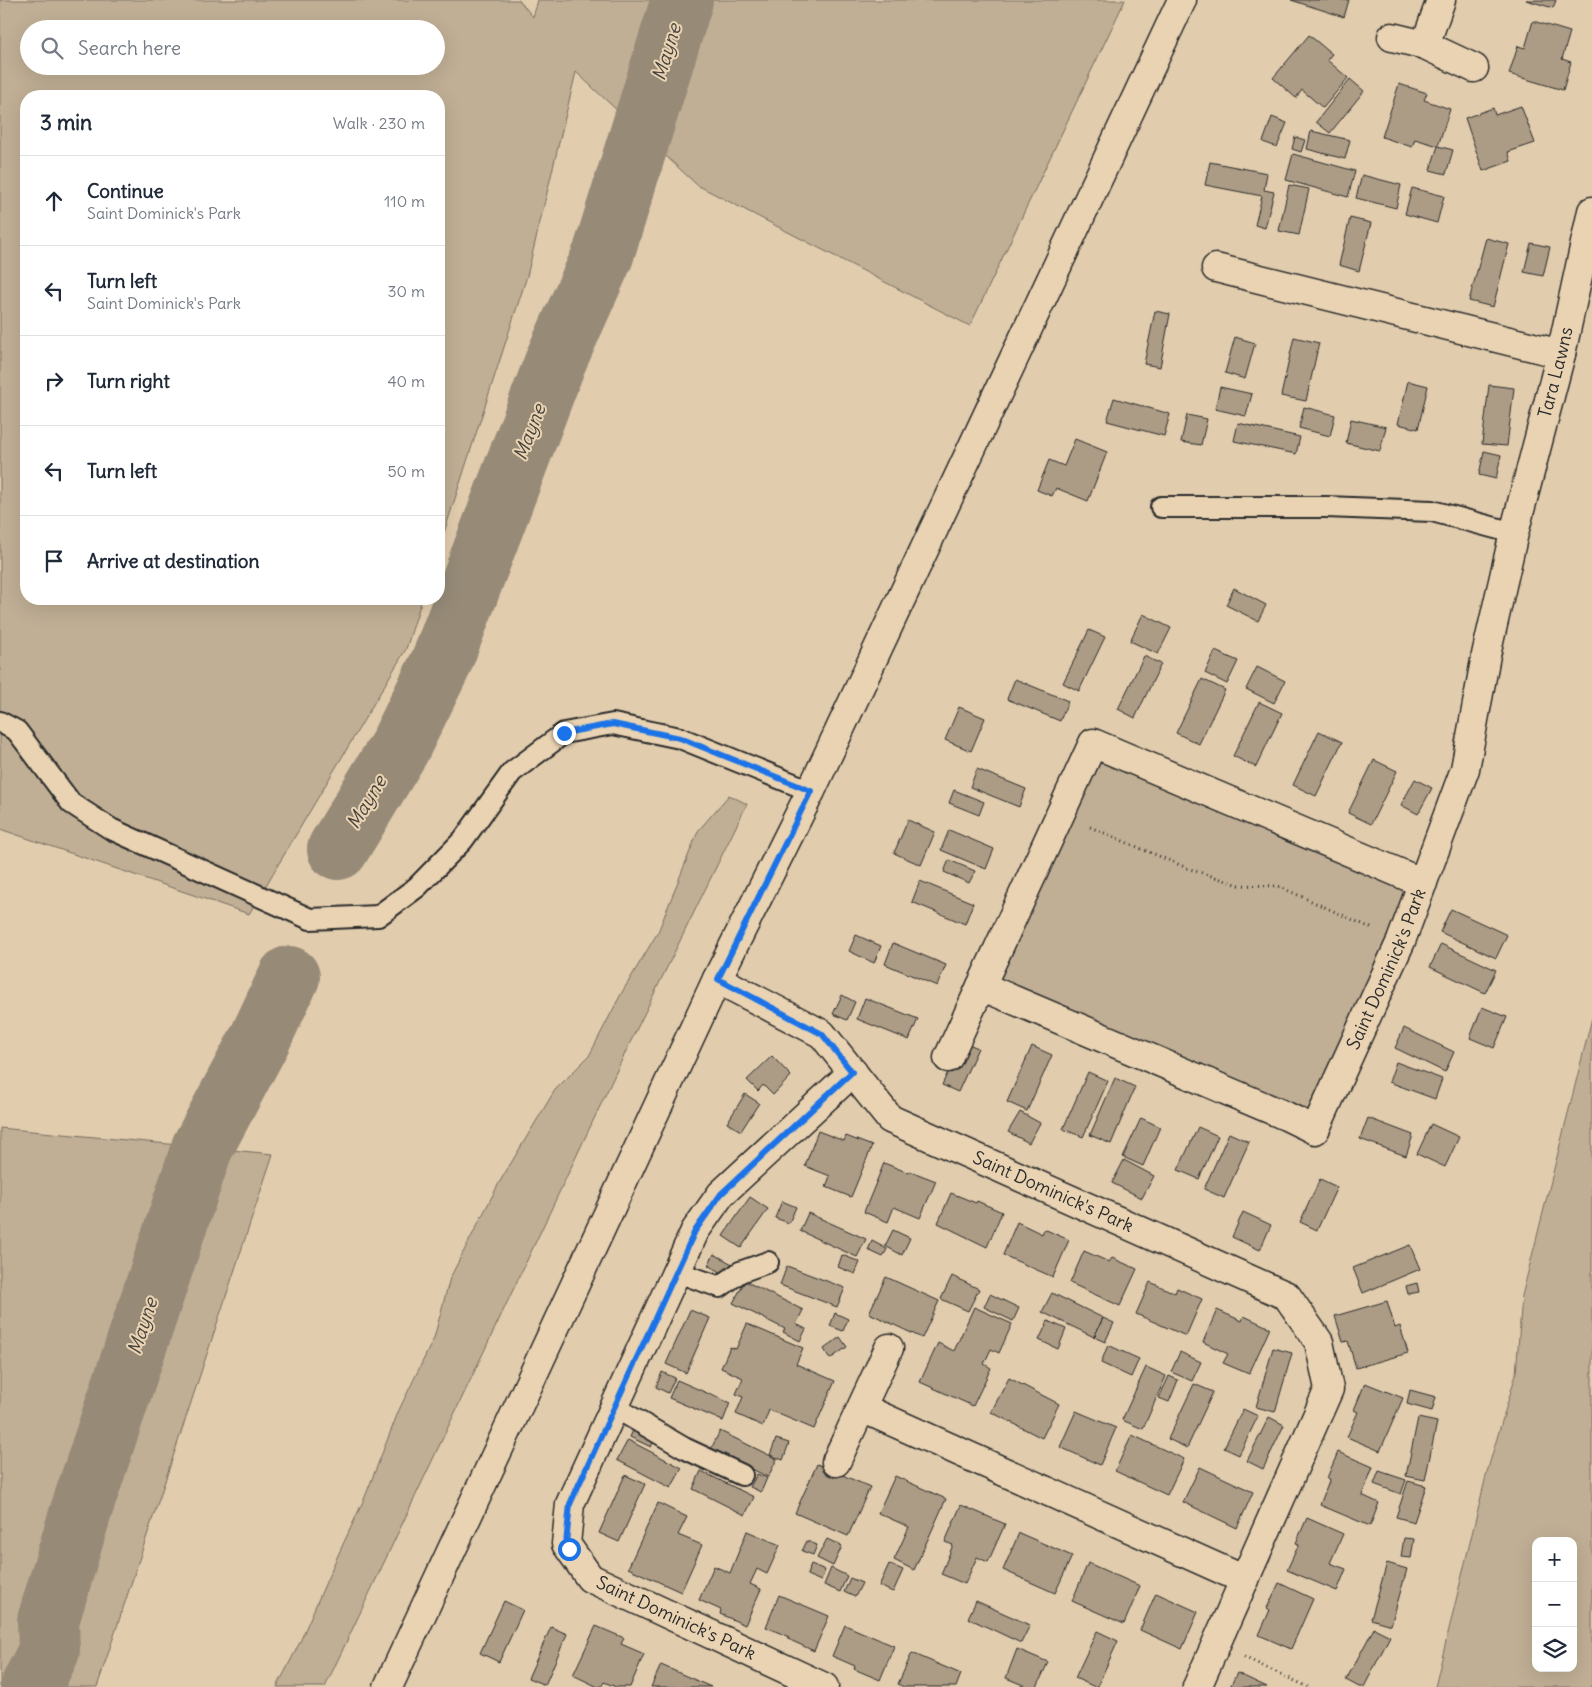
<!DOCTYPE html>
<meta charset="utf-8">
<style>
:root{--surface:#fff;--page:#f2f2f3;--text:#1f2937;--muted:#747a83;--line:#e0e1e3}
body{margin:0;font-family:Delius,sans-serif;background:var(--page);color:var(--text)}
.controls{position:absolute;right:15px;bottom:15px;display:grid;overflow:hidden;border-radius:10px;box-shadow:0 5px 20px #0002}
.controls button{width:45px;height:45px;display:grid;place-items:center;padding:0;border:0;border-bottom:1px solid var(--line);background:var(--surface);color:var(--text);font:25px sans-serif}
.stop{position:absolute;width:15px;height:15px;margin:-11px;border:4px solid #1a73e8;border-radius:50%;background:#fff}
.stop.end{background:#1a73e8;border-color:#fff;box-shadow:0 1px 5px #0008}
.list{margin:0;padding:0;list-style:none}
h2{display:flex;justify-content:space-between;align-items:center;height:65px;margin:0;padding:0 20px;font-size:21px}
h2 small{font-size:16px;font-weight:400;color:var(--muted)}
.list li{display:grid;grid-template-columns:32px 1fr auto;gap:15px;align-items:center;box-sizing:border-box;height:90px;padding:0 20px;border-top:1px solid var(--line)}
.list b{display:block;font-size:19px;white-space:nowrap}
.list p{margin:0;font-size:16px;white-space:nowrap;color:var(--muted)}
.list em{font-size:16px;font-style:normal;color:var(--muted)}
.icon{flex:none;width:28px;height:28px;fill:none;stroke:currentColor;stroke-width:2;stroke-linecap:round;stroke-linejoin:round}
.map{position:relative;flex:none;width:1592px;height:1687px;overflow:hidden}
.search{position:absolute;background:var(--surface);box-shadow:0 5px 20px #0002;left:20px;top:20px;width:425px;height:55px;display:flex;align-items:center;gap:12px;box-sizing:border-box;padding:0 18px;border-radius:28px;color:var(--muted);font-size:19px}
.panel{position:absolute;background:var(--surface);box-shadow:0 5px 20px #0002;left:20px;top:90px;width:425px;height:515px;border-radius:20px}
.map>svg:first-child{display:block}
.green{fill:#c0af95;stroke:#766d60;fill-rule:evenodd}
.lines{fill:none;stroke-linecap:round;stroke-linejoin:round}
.river{stroke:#978b78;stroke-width:62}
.building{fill:#ac9c86;stroke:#2b2b2b}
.service-casing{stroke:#2b2b2b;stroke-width:24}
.minor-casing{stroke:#2b2b2b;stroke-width:31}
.secondary-casing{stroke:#2b2b2b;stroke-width:31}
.path{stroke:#2b2b2b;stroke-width:3;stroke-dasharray:1 4;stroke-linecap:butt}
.service{stroke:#e9d3b2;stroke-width:20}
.minor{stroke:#e9d3b2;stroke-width:28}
.secondary{stroke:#e9d3b2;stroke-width:28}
.route{stroke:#1a73e8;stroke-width:6}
.labels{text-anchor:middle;stroke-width:4;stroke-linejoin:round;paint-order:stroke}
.street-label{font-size:18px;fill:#2b2b2b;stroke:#e9d3b2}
.water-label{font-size:19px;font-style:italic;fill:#46433e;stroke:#e9d3b2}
</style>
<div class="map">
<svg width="1592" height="1687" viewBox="0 0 1592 1687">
<rect width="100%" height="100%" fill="#e1ccad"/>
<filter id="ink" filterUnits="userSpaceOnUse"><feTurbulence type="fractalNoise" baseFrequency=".02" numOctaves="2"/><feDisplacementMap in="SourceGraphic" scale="10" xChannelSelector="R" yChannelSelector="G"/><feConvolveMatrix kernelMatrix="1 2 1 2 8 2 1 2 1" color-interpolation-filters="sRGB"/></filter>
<g filter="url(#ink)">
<path class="green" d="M0,0h519l14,17 5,-17h587l-155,326 -273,-141 -121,-113 -49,204 -88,272v-452h-413v503h396l-16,50 -157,265 -249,-85zM29,29h407v37h-407z
M1100,751l323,132 -121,239 -312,-135z
M729,795l18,9 -119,243 -303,640h-48l22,-43 34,-78 32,-69 34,-87 35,-72 16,-60 49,-95 56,-93 34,-34 32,-62 37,-62 40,-101z
M1592,1018v669h-157l52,-215 29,-98 6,-78zM1536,1541h37v127h-37z
M0,1128l273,26 -176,533h-97z"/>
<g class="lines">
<path class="river" d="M338,849l61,-101 42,-85 115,-303 47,-105 79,-255
M31,1687l18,-36 -1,-30 33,-110 121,-363 57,-107 30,-64"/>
</g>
<path class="building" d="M1291,0h58l-5,17z
M1526,0h30l-3,8z
M1533,21l37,11 -8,27 9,3 -8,28 -54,-16 9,-28 7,2z
M1309,35l23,19 -5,6 21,18 -25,30 -21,-18 -6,8 -23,-20z
M1350,79l14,12 -34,42 -14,-11z
M1399,84l28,9 -3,7 26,9 -12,37 -23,-7 -3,8 -30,-10z
M1521,106l14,37 -27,9 3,9 -28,10 -18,-53 28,-10 2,7z
M1272,117l15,6 -10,24 -14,-5z
M1311,131l39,9 -5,19 -38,-10z
M1295,137l10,3 -4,12 -9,-3z
M1438,146l15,4 -7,24 -16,-4z
M1293,154l62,17 -7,26 -62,-17z
M1210,162l57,11 -3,17 10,2 -9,36 -10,-3 7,-29 -57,-11z
M1362,175l39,10 -5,23 -40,-10z
M1289,185l20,4 -10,46 -20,-4z
M1412,188l32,8 -7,27 -32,-9z
M1350,218l21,5 -12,48 -20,-6z
M1486,238l23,6 -16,63 -24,-6z
M1531,243l19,4 -7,29 -19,-4z
M1155,311l15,3 -10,53 -16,-3z
M1235,337l20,6 -10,36 -20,-6z
M1294,337l25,6 -13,58 -25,-5z
M1408,381l20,5 -10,43 -20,-5z
M1489,385l25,3 -7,58 -25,-2z
M1220,387l32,7 -6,22 -31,-7z
M1114,398l56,16 -6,22 -57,-15z
M1304,407l31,8 -5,21 -31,-8z
M1187,415l20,4 -6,26 -20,-3z
M1351,419l35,8 -6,24 -34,-8z
M1238,423l62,14 -4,17 -62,-13z
M1075,439l32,13 -19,49 -32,-13 -4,8 -15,-6 12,-30 15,6z
M1484,451l17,4 -5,24 -17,-4z
M1234,588l32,17 -8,16 -32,-16z
M1143,614l28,14 -13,26 -28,-13z
M1089,630l16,7 -26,54 -16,-8z
M1215,651l23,10 -11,23 -22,-11z
M1144,656l17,8 -26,54 -17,-9z
M1257,667l28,14 -11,22 -28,-14z
M1015,679l53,22 -8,20 -53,-22z
M1202,679l23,11 -26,54 -23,-11z
M1259,702l23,11 -26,54 -23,-11z
M959,707l26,11 -14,33 -26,-11z
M1319,731l23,11 -26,54 -23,-11z
M1374,760l23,11 -26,53 -23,-11z
M977,769l49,20 -7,18 -49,-20z
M1415,779l17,9 -14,26 -17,-9z
M954,790l30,12 -5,13 -30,-12z
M908,820l27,12 -14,33 -27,-12z
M949,830l45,19 -8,20 -45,-19z
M949,860l26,11 -6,12 -25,-11z
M920,881l53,22 -8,21 -53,-22z
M1451,909l56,26 -11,23 -56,-26z
M856,935l25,11 -7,17 -25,-12z
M893,943l53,22 -9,21 -52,-22z
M1441,944l55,26 -11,23 -55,-26z
M842,995l13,7 -8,18 -14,-6z
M865,998l53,21 -9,21 -52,-21z
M1482,1007l25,10 -13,31 -24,-10z
M1404,1028l50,24 -9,20 -50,-24z
M962,1041l16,7 -20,44 -16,-7z
M1032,1046l20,9 -25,56 -20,-9z
M772,1056l19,20 -18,19 -10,-10 -5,6 -11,-11z
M1396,1062l46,17 -7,20 -46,-17z
M1088,1072l20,9 -25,56 -20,-8z
M1115,1078l20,9 -24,57 -21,-9z
M745,1094l14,9 -18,28 -14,-8z
M1020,1112l20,11 -11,20 -21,-11z
M1141,1118l19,9 -17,39 -20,-9z
M1368,1118l45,17 -7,21 -46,-17z
M1431,1124l28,13 -14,30 -28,-13z
M1198,1127l20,9 -19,43 -21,-9z
M818,1131l26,10 2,-5 26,10 -21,51 -25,-10 4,-11 -25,-10z
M1229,1133l20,9 -25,56 -20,-9z
M1124,1160l30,16 -12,22 -30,-15z
M884,1163l25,10 1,-2 26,10 -16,37 -26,-11 -6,15 -24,-10z
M1320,1179l17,8 -20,43 -17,-8z
M951,1193l25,10 1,-2 25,11 -15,35 -49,-24z
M750,1197l18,12 -27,39 -18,-12z
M782,1201l14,6 -7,16 -14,-5z
M1243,1212l28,13 -11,25 -28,-13z
M808,1213l58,26 -9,18 -57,-26z
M1017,1222l25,12 2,-5 25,11 -16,37 -50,-22z
M893,1230l17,8 -8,17 -17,-9z
M872,1241l15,8 -4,8 -15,-7z
M1410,1245l10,24 -57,24 -10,-25z
M1084,1251l25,11 3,-4 25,11 -17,37 -50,-23z
M714,1254l20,11 -6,11 -20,-11z
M842,1255l18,7 -5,12 -17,-7z
M787,1266l58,22 -8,19 -57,-22z
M952,1276l27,13 -11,22 -27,-12z
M886,1277l53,24 -17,37 -53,-25z
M745,1281l58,29 -7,14 10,5 -6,12 -17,-9 2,-3 -52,-26z
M1150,1282l25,11 2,-5 25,11 -16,37 -50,-22z
M1417,1283l2,9 -11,2 -2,-8z
M1052,1293l51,25 -9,19 -52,-25z
M990,1294l29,14 -6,13 -29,-14z
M1387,1301l8,27 5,-2 8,27 -52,15 -8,-27 -5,1 -8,-26z
M974,1307l38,17 -13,29 -8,-4 -7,15 7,4 -18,38 -53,-24 18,-39 16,8z
M690,1310l20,8 -24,55 -20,-9z
M1217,1310l25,11 2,-5 26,12 -21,46 -26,-11 5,-9 -25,-12z
M835,1313l13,6 -5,12 -13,-5z
M1103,1318l11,5 -9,19 -11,-5z
M1048,1321l18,8 -8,20 -19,-9z
M747,1324l56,24 -7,16 39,17 -21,48 -45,-19 -6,16 -27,-12 7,-17 -7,-3 7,-16 -22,-10 9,-21 6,2z
M840,1337l7,10 -17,12 -6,-10z
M1108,1345l31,14 -8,18 -30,-14z
M1273,1348l19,5 -17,59 -19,-5z
M1180,1352l21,10 -9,19 -21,-9z
M1146,1367l20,9 -23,53 -21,-9z
M662,1372l13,6 -7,15 -12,-6z
M1169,1376l9,4 -9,22 -10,-4z
M1009,1378l50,26 -17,34 -51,-26z
M677,1380l53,23 -7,18 -54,-23z
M1365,1383l38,15 -23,53 -33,-14 11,-25 -4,-2z
M1194,1384l19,8 -26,56 -19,-9z
M1410,1390l26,7 -4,14 -25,-7z
M1243,1409l15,7 -19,39 -15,-7z
M1076,1411l40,17 -16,37 -40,-18z
M1269,1417l15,8 -21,44 -16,-8z
M1418,1418l19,4 -12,58 -19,-4z
M635,1426l21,10 -5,11 -21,-10z
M720,1431l57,28 -9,18 -57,-28z
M1132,1435l52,24 -17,36 -52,-24z
M776,1439l13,4 -6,17 -13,-5z
M628,1440l54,28 -11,20 -54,-28z
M1338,1452l35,15 -11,28 17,8 -9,23 -50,-21 10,-26 -3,-1z
M817,1464l53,23 -22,49 -53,-23z
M1200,1467l53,25 -16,36 -54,-26z
M701,1471l53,26 -9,18 -52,-26z
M1379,1471l27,9 -5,14 -27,-10z
M757,1474l10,4 -6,14 -11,-5z
M625,1475l20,9 -26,58 -20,-9z
M895,1476l51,23 -32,71 -20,-10 15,-33 -31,-14z
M1408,1481l18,5 -12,36 -18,-5z
M658,1503l29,14 -9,18 24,10 -21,47 -53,-24z
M961,1505l44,19 -17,38 -11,-5 -12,27 -24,-10 12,-29 -8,-3z
M1307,1518l36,16 -13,29 16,6 -9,22 -50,-21 12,-26 -3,-1z
M747,1531l33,14 -13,29 -10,-5 -7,15 11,5 -16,36 -25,-11 1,-4 -22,-10 15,-34 16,7z
M1019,1533l53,23 -17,37 -52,-23z
M1404,1538l10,1 -3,19 -10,-1z
M827,1539l15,7 -9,20 -16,-8z
M807,1541l10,4 -4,10 -11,-4z
M1088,1563l52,23 -16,38 -52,-23z
M1387,1563l20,6 -16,56 -20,-6z
M811,1564l14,6 -4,11 -14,-6z
M889,1564l14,6 -10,22 -14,-6z
M831,1568l16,8 -7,16 -16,-7z
M850,1578l12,5 -7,14 -11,-5z
M1279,1583l34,16 -22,50 -32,-14 11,-25 -3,-2z
M1156,1593l42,19 -16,37 -42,-19z
M779,1595l50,21 -15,35 -26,-12 1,-2 -23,-10z
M504,1601l19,9 -24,52 -19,-9z
M976,1601l54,24 -9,18 -53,-25z
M845,1625l49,21 -14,34 -26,-11 1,-3 -23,-10z
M596,1626l28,12 -3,6 23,10 -14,33h-14l-12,-5 -3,5h-3l-25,-12z
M551,1627l16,7 -22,51 -17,-7z
M1374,1628l16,8 -26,51h-5l-13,-7z
M1097,1631l21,10 -21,46h-2l-20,-9z
M1017,1649l31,13 -11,25h-9l-22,-9z
M912,1653l49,21 -5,13h-52l-6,-3z
M661,1665l50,22h-60z
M1237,1673l30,14h-37z"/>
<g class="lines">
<g class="service-casing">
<path id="service" d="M1161,507h165l106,4 82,22
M0,722l17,9 54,72 40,26 199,90 68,-3 39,-29 46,-47 49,-68 52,-39 49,-9 67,14 131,53
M677,1272l43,15 20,-15 28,-10
M614,1407l70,41 58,27"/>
</g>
<g class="minor-casing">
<g id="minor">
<path d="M1392,37l33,8 49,23"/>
<path d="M1425,45l16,-45"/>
<path d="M1216,268l345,86"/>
<path id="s1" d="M1423,883l-330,-140 -112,243 305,130 29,14 86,-189 64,-172 21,-114 28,-122 47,-179 31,-143"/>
<path id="s2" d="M717,979l105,55 68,85 397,177 32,46 10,47 -132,298"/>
<path d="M948,1058l33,-72"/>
<path d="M862,1408l383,172"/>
<path d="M836,1462l53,-114"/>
<path d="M824,1687l-234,-109 -24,-34 4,-40 125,-273 26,-37 132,-122"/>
</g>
</g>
<g class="secondary-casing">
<path id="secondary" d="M388,1687l329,-708 94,-188 371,-791"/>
</g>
<path class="path" d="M1090,827l97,41 52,17 39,1 93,42
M1244,1657l64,30"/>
<use href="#service" class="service"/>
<use href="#minor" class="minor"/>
<use href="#secondary" class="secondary"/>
</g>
</g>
<g class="lines" filter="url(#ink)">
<path class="route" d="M564,733l49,-9 67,14 131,53 -93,188 104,55 30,38 -131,122 -26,37 -125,273 -4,40 3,5"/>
</g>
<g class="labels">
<g class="street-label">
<text dy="6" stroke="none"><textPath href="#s1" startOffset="1788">Tara Lawns</textPath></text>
<text dy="6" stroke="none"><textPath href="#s1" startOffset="1166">Saint Dominick's Park</textPath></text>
<text dy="6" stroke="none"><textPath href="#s2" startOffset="406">Saint Dominick's Park</textPath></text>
<text transform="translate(676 1618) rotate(25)" y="6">Saint Dominick's Park</text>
</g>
<g class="water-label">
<text transform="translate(666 52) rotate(-73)" y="7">Mayne</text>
<text transform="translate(529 432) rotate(-69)" y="7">Mayne</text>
<text transform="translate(366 802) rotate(-59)" y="7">Mayne</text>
<text transform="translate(142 1326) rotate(-72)" y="7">Mayne</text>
</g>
</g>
</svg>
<div class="controls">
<button>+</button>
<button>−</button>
<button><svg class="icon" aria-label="layers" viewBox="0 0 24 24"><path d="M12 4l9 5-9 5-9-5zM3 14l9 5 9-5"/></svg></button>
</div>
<div class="stop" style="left:569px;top:1549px"></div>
<div class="stop end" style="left:564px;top:733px"></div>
<div class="search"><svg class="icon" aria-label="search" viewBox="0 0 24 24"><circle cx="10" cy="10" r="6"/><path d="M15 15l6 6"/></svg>Search here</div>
<section class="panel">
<h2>3 min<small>Walk · 230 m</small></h2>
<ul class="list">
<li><svg class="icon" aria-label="ahead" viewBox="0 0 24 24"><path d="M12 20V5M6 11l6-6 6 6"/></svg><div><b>Continue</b><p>Saint Dominick's Park</p></div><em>110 m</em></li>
<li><svg class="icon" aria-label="left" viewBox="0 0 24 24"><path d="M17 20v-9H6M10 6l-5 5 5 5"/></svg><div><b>Turn left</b><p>Saint Dominick's Park</p></div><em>30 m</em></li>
<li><svg class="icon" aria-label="right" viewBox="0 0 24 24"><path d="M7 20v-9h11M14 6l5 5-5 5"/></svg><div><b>Turn right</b></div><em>40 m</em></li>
<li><svg class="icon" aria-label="left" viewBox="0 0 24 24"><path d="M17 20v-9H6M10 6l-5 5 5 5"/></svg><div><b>Turn left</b></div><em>50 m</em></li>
<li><svg class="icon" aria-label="arrive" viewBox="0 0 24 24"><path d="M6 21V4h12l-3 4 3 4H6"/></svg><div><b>Arrive at destination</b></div></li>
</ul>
</section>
</div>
